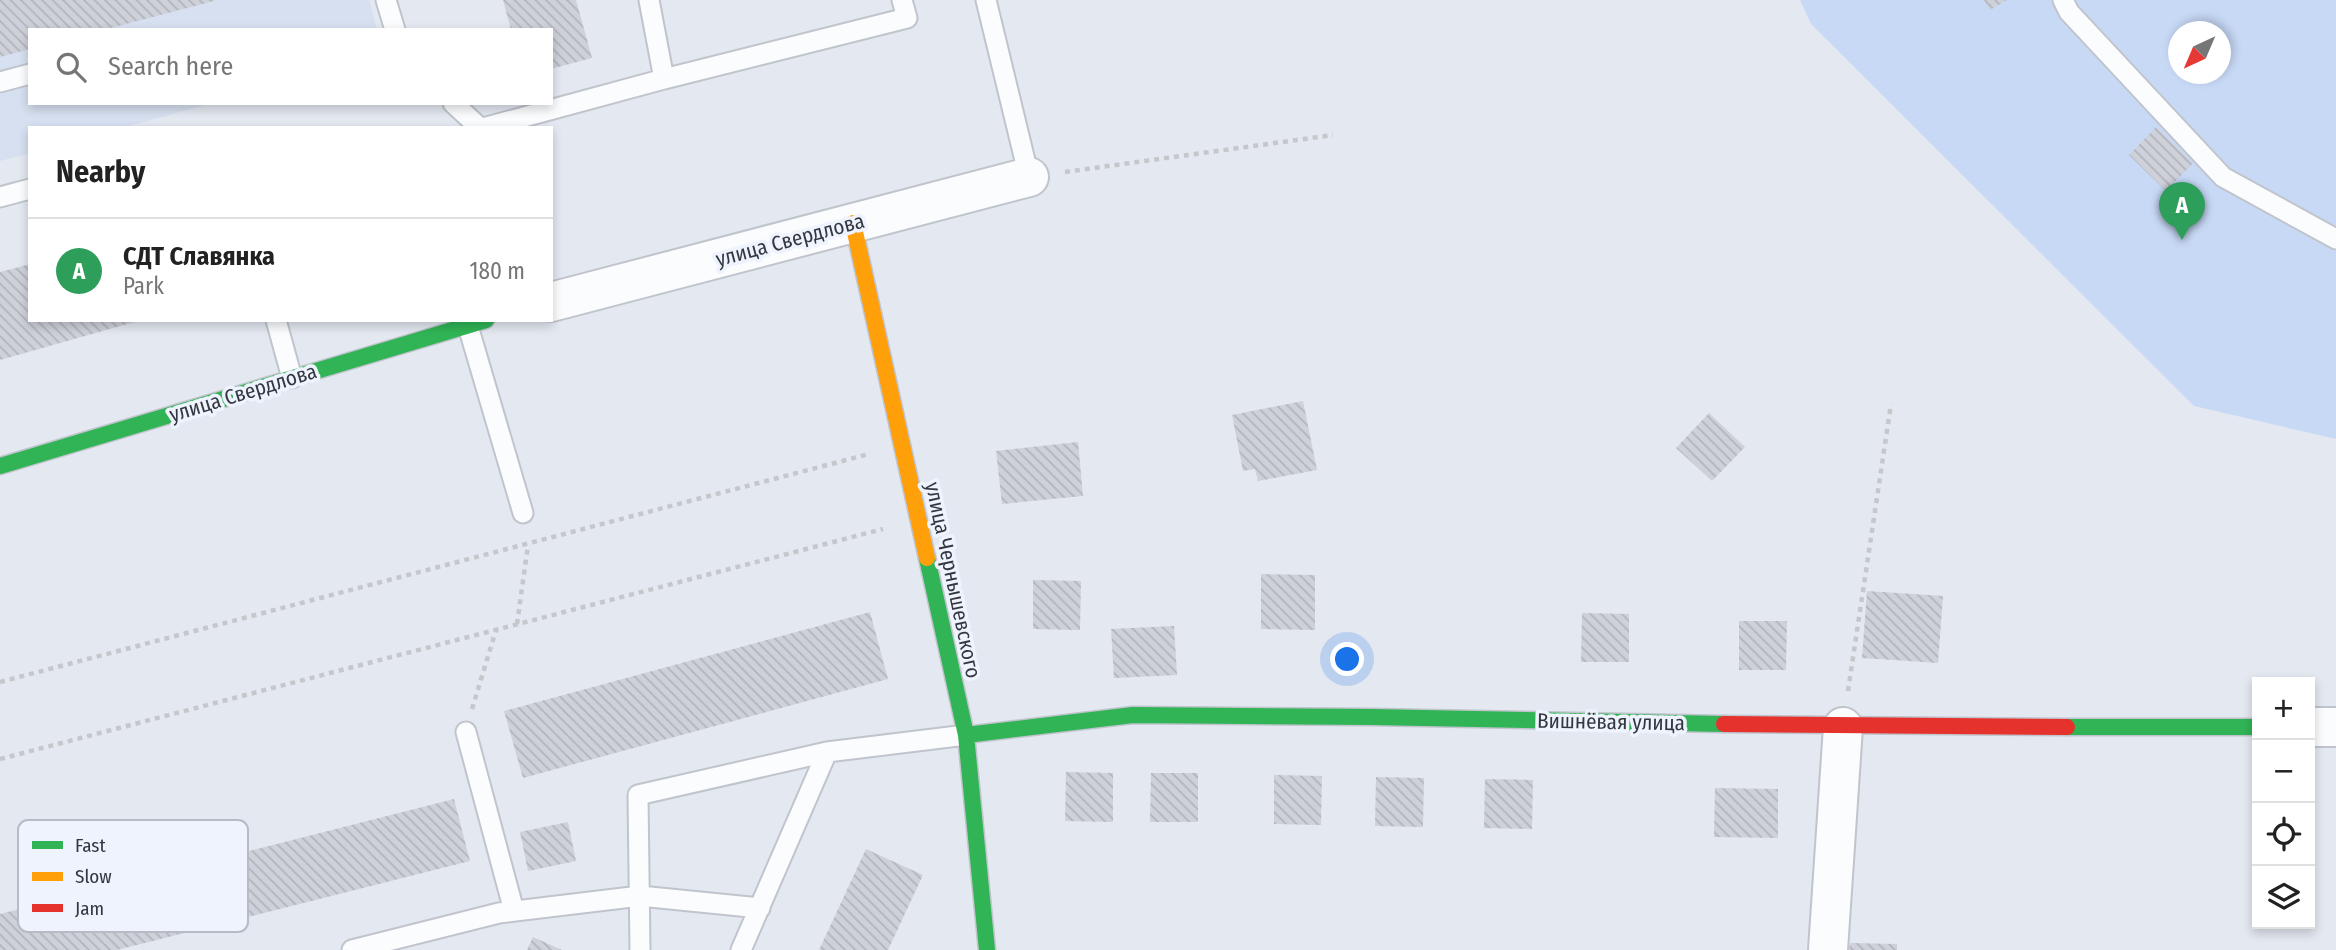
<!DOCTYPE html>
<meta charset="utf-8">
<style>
:root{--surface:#fff;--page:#f2f2f2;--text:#222;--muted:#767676;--line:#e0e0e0;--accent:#71757d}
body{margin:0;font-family:"Fira Sans Condensed",sans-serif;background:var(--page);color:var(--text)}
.controls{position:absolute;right:21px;bottom:21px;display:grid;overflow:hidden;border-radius:0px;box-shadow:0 4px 10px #0003}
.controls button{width:63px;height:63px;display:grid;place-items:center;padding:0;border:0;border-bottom:2px solid var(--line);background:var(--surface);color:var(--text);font:35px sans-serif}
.compass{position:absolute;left:2168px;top:21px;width:63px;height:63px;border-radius:50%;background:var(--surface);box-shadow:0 4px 10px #0003;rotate:224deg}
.you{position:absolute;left:1348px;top:660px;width:24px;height:24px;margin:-18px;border:5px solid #fff;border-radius:50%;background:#1a73e8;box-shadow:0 0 0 10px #1a73e833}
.badge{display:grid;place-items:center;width:46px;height:46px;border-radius:50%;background:var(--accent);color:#fff;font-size:23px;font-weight:700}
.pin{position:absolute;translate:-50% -58px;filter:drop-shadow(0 2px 4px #0008)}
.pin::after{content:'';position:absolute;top:37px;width:24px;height:21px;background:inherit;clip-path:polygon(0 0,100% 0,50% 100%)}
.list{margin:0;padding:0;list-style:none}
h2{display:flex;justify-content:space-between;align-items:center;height:91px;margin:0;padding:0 28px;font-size:30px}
h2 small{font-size:23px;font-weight:400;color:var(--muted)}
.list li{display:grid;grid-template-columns:46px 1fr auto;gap:21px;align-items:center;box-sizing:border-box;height:105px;padding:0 28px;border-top:2px solid var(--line)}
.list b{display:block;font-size:26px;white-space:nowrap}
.list p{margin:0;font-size:23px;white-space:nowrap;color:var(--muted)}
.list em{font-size:23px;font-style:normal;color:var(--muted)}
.icon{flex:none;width:38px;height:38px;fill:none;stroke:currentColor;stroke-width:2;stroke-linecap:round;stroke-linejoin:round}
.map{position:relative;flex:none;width:2336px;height:950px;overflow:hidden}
.search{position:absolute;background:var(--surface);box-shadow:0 4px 10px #0003;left:28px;top:28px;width:525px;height:77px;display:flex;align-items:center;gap:18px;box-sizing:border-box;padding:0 24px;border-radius:0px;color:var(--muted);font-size:26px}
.panel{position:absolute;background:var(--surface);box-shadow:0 4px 10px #0003;left:28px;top:126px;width:525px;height:196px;border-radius:0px}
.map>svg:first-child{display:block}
.built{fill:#d7e0f1}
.green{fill:#c8d9f6;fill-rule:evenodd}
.building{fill:url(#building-back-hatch)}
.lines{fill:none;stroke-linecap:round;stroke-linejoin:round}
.lane-casing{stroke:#c0c4cc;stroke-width:23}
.street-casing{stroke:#c0c4cc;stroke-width:42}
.fast-casing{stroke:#c0c4cc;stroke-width:19}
.slow-casing{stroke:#c0c4cc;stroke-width:19}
.jam-casing{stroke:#c0c4cc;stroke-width:19}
.path{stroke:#c5c7cb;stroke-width:4.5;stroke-dasharray:5 5;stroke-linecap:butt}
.lane{stroke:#fbfcfd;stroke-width:19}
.street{stroke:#fbfcfd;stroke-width:38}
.fast{stroke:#30b455;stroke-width:16}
.slow{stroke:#ff9f0a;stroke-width:16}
.jam{stroke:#e5322d;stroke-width:16}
.labels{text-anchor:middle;stroke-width:7;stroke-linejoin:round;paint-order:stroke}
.street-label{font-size:21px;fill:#33373e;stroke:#eef3fd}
.key{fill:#eef3fd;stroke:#b6bbc4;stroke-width:2}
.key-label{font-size:19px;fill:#33373e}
</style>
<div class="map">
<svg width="2336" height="950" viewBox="0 0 2336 950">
<defs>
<pattern id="building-back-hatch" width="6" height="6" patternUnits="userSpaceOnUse" patternTransform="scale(1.75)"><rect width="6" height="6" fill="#ced1d9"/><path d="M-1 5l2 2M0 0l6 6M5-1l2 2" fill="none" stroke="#b1b4bb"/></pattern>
</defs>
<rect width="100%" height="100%" fill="#e3e8f1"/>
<path class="built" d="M0,0h369l8,30h-347v73h182l-90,25h-92v25l-30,8z"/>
<path class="green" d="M1800,0h536v439l-142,-33 -383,-382zM2178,32h42v42h-42z"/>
<path class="building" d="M0,0h214v1l-111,29h-73v19l-30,8z
M503,0h73l16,58 -41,11v-39h-40z
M1984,0h23l-17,10z
M2156,127l37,36 -27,28 -37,-36z
M30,264v56l108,1 -138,39v-88z
M1303,401l14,69 -59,11 -3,-12 -12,2 -11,-56z
M1709,413l36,34 -33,34 -36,-33z
M1078,442l5,54 -81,8 -6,-53z
M1261,574l54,1v55l-54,-1z
M1033,580l48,1 -1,49 -47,-1z
M1867,591l76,5 -5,67 -76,-5z
M870,612l18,67 -365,99 -19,-67z
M1582,613l47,1v48h-48z
M1739,621h48l-1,49h-47z
M1174,626l3,49 -63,3 -3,-49z
M1066,772l47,1v49l-48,-1z
M1151,773h47v49h-48z
M1274,775l48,1 -1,49 -47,-1z
M1376,777l48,1 -1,49 -48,-1z
M1485,779l48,1 -1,49 -48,-1z
M1715,788l63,1v49l-64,-1z
M454,799l16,62 -353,89h-117v-36z
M568,822l8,39 -48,10 -8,-39z
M866,849l57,26 -35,75h-69z
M533,937l29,13h-35z
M1850,943l47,1v6h-48z"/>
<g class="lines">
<g class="lane-casing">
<path id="lane" d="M386,0l9,30
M986,0l43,177
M2063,0l6,12 154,165 113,62
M664,79l243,-61 -5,-18
M0,82l30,-8
M453,103l27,25
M483,128l181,-49 -15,-79
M0,197l30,-8
M276,320l16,58
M468,326l55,187
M466,732l48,179
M352,950l147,-37 141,-17 120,12
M640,950l-2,-155 189,-43 139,-17
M741,950l86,-198"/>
</g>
<g class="street-casing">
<path id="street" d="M551,302l478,-125
M2310,727h26
M1828,950l15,-223"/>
</g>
<g class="fast-casing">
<path id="fast" d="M0,466l486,-146
M927,558l39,177 21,215
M2067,727h190
M966,735l167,-20 239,2 352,7"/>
</g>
<g class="slow-casing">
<path id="slow" d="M853,223l74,335"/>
</g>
<g class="jam-casing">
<path id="jam" d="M1724,724l343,3"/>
</g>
<path class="path" d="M1065,172l268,-37
M517,624l11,-79
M0,682l869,-228
M1848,691l43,-287
M472,709l24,-79
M0,759l883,-230"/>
<use href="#lane" class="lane"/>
<use href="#street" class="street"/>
<use href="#fast" class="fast"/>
<use href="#slow" class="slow"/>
<use href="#jam" class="jam"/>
</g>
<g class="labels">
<g class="street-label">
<text transform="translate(790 240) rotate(-15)" y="7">улица Свердлова</text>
<text transform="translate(243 393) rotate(-17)" y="7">улица Свердлова</text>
<text transform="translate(953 580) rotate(78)" y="7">улица Чернышевского</text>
<text transform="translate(1611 722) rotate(1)" y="7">Вишнёвая улица</text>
</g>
</g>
<rect x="18" y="820" width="230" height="112" rx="10" class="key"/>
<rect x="32" y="841" width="31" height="8" fill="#30b455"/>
<rect x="32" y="872" width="31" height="9" fill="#ff9f0a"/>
<rect x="32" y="904" width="31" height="8" fill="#e5322d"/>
<g class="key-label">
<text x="75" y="852">Fast</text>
<text x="75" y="883">Slow</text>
<text x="75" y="915">Jam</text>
</g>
</svg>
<div class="controls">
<button>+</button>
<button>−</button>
<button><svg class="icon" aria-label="locate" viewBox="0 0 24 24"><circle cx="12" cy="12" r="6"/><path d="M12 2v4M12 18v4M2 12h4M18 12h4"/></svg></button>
<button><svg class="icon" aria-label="layers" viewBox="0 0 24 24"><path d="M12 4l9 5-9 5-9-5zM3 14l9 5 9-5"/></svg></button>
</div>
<svg class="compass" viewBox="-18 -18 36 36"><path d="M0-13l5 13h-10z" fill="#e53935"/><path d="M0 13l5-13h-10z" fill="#767676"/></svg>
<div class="you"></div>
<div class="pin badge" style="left:2182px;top:240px;background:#2e9e5b">A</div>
<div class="search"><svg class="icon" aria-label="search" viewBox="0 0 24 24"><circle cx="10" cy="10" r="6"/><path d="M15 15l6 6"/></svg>Search here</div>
<section class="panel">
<h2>Nearby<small></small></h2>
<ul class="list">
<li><span class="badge" style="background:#2e9e5b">A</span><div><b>СДТ Славянка</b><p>Park</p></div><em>180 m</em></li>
</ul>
</section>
</div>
